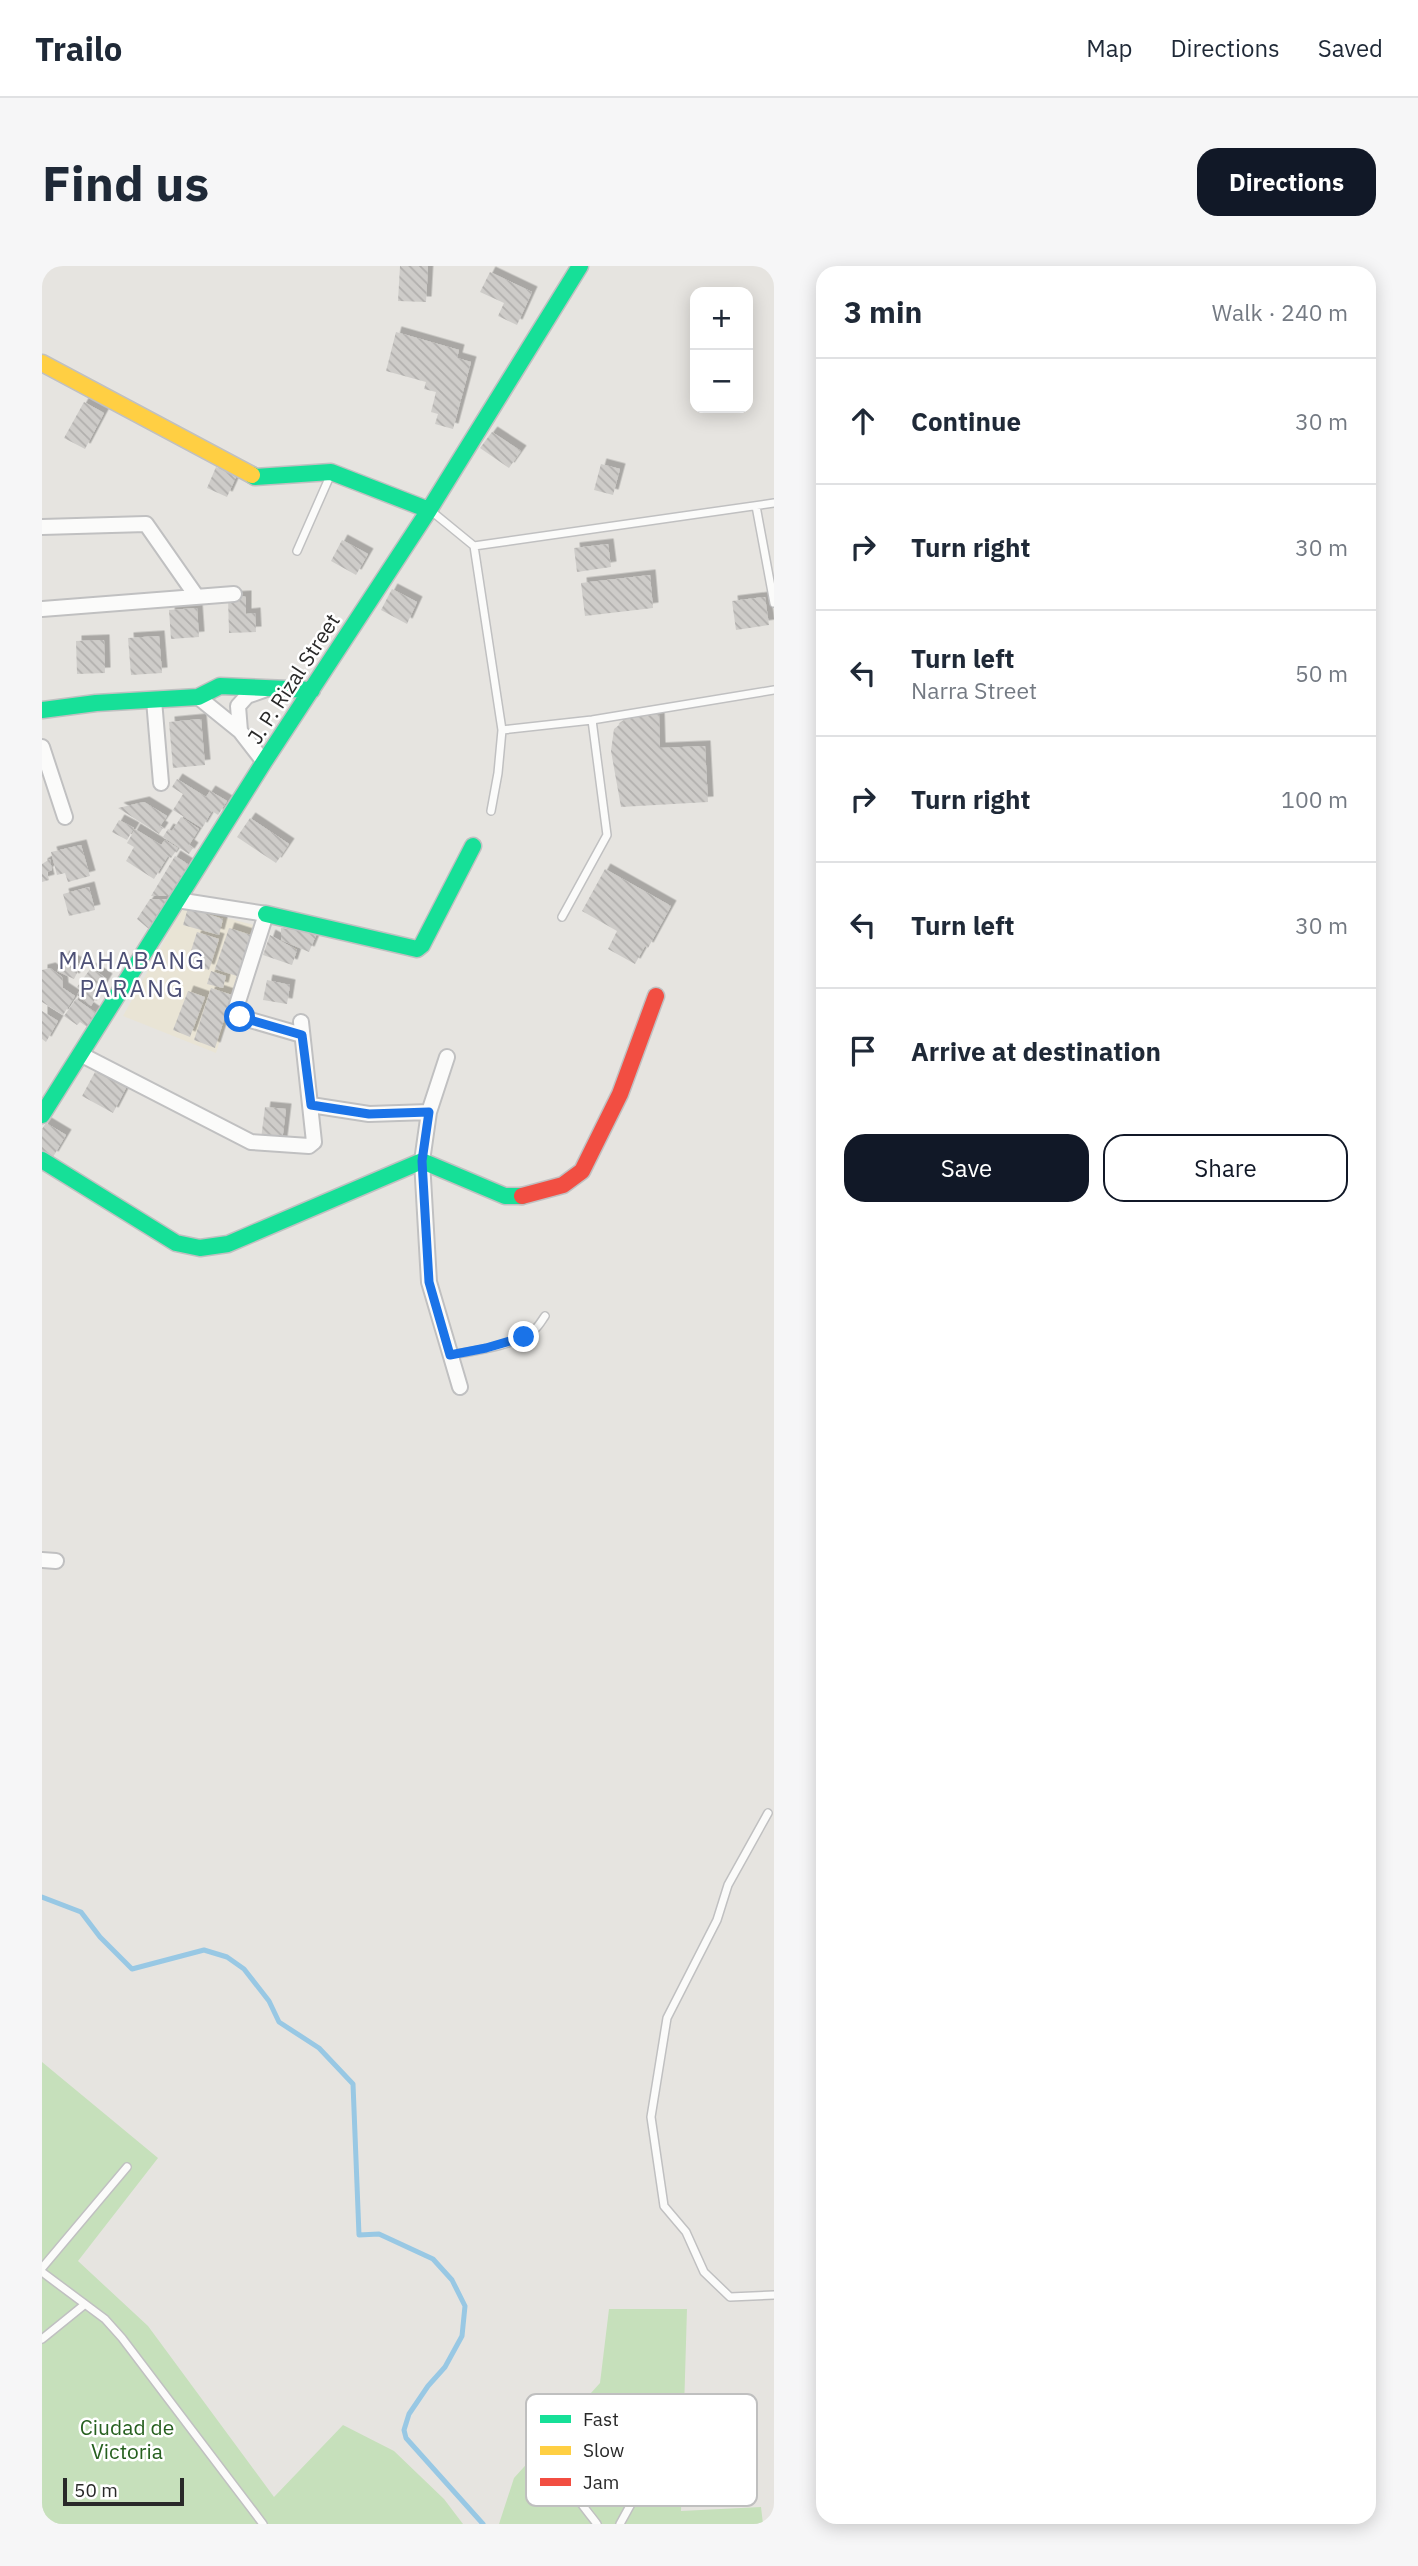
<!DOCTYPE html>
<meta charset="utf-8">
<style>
:root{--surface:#fff;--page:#f6f6f7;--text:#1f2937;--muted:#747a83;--line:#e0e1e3;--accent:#111827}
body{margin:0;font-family:"IBM Plex Sans",sans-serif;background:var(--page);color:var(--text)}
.controls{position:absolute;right:21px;top:21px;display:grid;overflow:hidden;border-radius:14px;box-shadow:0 4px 18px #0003}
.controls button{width:63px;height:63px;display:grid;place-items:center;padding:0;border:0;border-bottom:2px solid var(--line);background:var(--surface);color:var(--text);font:35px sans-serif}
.scale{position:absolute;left:21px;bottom:18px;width:121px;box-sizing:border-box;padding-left:7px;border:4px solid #292929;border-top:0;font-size:19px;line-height:24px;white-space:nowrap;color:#292929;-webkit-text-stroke:5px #fff;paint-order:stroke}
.stop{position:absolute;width:21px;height:21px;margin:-16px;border:5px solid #1a73e8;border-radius:50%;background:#fff}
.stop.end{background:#1a73e8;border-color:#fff;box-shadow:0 2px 7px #0008}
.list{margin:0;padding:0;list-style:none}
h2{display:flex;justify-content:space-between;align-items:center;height:91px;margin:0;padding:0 28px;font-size:30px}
h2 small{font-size:23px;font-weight:400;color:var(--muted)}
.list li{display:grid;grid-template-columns:46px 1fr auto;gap:21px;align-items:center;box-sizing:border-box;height:126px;padding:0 28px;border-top:2px solid var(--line)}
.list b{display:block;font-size:26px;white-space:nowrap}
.list p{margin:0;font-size:23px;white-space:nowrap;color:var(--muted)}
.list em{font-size:23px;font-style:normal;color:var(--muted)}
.actions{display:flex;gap:14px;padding:21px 28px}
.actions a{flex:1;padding:16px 0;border:2px solid var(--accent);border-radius:21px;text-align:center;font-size:24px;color:var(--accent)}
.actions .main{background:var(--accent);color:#fff}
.icon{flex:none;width:38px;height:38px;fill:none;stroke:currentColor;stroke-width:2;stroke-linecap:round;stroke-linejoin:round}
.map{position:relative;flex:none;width:732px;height:2258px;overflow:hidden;border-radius:21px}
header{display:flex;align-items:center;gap:42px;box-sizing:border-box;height:98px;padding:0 35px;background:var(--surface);border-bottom:2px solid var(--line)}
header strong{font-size:33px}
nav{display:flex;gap:38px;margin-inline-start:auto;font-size:24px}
.intro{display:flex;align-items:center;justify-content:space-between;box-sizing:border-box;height:168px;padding:0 42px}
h1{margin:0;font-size:49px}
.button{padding:18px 32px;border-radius:21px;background:var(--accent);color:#fff;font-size:24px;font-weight:700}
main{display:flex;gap:42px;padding:0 42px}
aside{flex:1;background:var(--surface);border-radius:21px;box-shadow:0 4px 18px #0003}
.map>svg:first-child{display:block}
.education{fill:#e9e4d5}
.park{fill:#c6e0bb}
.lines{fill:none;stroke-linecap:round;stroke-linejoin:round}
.stream{stroke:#98c8e4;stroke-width:5}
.building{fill:url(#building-back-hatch);filter:url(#shadow)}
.lane-casing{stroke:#c0c0c1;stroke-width:10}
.street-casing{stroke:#c0c0c1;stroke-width:18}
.fast-casing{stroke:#c0c0c1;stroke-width:19}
.slow-casing{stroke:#c0c0c1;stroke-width:19}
.jam-casing{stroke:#c0c0c1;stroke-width:19}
.lane{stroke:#fbfbfa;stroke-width:7}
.street{stroke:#fbfbfa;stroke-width:14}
.fast{stroke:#16e098;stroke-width:16}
.slow{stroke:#ffcf43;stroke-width:16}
.jam{stroke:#f24e42;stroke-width:16}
.route{stroke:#1a73e8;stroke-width:9}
.labels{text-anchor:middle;stroke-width:5;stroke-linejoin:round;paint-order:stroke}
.street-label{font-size:21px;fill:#292929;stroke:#fff}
.park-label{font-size:21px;fill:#26601f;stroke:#fff}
.quarter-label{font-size:24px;letter-spacing:2px;fill:#4d5076;stroke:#fff}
.key{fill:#fff;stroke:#bfbfbf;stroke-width:2}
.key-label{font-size:19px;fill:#292929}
</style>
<header>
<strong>Trailo</strong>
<nav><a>Map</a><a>Directions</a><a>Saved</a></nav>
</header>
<div class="intro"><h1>Find us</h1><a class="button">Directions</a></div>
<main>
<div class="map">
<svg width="732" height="2258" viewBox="0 0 732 2258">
<defs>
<pattern id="building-back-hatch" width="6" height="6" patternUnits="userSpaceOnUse" patternTransform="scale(1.75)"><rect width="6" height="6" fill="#ceccc9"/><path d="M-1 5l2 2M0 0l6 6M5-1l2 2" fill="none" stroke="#b1afad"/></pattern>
<filter id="shadow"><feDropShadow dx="5.5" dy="-5.5" stdDeviation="0" flood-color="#0004"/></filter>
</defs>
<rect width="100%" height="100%" fill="#e6e4e0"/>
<path class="education" d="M141,641l75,19 -42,127 -93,-37z"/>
<path class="park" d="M0,1796l116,96 -80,103 70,65 126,171 69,-72 51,26 50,48 19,25h-421z
M567,2043h78l-6,202 80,-4 2,17h-264l15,-46 86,-95z"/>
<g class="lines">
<path class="stream" d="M0,1631l39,15 19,25 32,32 72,-19 23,7 17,12 25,32 10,21 40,26 34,36 6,151 20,-1 54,25 19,21 13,26 -3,30 -17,31 -17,19 -19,28 -5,16 2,8 77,86"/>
</g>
<path class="building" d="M358,0h28l-2,36 -28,-1z
M448,6l42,20 -15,33 -19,-9 6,-13 -24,-11z
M354,66l63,18 -2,8 14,4 -18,67 -18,-5 3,-10 -7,-2 5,-20 -12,-3 2,-7 -40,-11z
M42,136l20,11 -19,36 -21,-11z
M450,166l29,19 -12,17 -29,-20z
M559,198l19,5 -7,26 -19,-5z
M174,201l20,10 -9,20 -20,-9z
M300,274l26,14 -12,21 -25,-14z
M566,278l3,23 -34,5 -3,-24z
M608,309l3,33 -68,8 -4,-33z
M350,323l25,13 -10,22 -26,-14z
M204,330v18l9,-1 1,19 -27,1 -1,-36z
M723,331l4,28 -33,5 -4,-29z
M155,342l2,29 -28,2 -2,-29z
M117,370l3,37 -31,2 -3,-37z
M62,374l1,33 -28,1 -1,-33z
M617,448l1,34 45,-2 3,56 -87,5 -10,-56 3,-22 14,-11z
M159,453l4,46 -32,3 -4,-46z
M135,513l29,18 4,-6 17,10 -9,14 -6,-4 -10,17 -29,-18 10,-16 -11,-7z
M102,536l23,14 -7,10 3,2 -4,6 -41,-26z
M139,551l18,12 -10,16 4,3 -4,6 -26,-17 5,-8 4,2z
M208,552l39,26 -13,19 -39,-26z
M77,554l15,8 -7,12 -15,-8z
M93,563l26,16 4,-5 13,8 -7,10 -3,-2 -14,23 -28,-18 8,-14 -7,-4z
M39,579l9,31 -22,6 -3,-9 -8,2 -6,-23z
M133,590l16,10 -17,30h-23z
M8,593l2,11 -5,2 2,8 -7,2v-18z
M563,603l66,37 -23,42 -3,-2 -10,18 -27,-15 9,-18 -35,-20z
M47,621l6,23 -26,6 -6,-22z
M108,633h22l-22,31 -13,-11z
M146,642l35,11 -4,16 -36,-10z
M187,662l25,8 -14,41 -25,-8z
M239,662l36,5 -8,19 -28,-12z
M155,666l22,7 -10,31 -22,-7z
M228,669l27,15 -5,15 -29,-10z
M22,690l17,9 -7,14 -17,-8z
M8,702l12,9 1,11 12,8 -12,19 -21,-13v-32z
M49,702l16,11 -16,27 -14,-11 3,-5 -3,-3z
M169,705l15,5 -3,12 -16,-4z
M225,714l23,5 -3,19 -24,-4z
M169,722l21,7 -17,53 -21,-8z
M146,725l17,6 -15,40 -17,-7z
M34,733l23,16 -9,14 -10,-7 -3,3 -13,-9z
M0,745l16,10 -12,21 -4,-3z
M53,806l31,16 -13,25 -31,-17z
M223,841l21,2 -4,33 -21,-3z
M4,857l20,12 -13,22 -11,-6v-22z"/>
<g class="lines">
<g class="lane-casing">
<path id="lane" d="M714,240l18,97
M388,244l44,36 28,184 -4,43 -7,38
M432,280l300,-43
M255,285l33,-75
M460,464l90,-10 182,-30
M520,651l45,-82 -15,-115
M409,1089c23,-4 67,-10 84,-26 4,-3 7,-9 10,-13
M726,1547l-40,72 -11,35 -50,98 -16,99 13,89 22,26 18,40 26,25 44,-2
M0,2002l85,-101
M0,2006l63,47 17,19 141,186
M0,2073l42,-34
M555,2258c-14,-19 -33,-36 -26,-60l20,-12c27,4 31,6 47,28
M578,2258l17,-31 1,-13 9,-32 3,-26"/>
</g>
<g class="street-casing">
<path id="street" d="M0,261l104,-3 51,73
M0,343l192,-15
M156,431l42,34 24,31
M112,434l7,83
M198,465l-2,-25 9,-10 17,-6
M0,481l23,70
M135,634l89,14 -31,97 5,6 62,18
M38,788l171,88 58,4 5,-4 -13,-120
M405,791l-18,55 -7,49 7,121 31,105
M269,839l58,9 60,-2
M0,1294l14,1"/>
</g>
<g class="fast-casing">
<path id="fast" d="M210,209l3,2 76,-5 98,38
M0,444l54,-7 102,-6 22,-11 92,4
M224,648l151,35 5,-4 51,-99
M0,849l222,-353 165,-252 151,-244
M0,894l134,83 24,5 28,-4 194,-83 83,35h17"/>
</g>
<g class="slow-casing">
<path id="slow" d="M0,97l210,112"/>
</g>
<g class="jam-casing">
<path id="jam" d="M480,930l41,-11 19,-14 38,-77 36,-98"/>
</g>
<use href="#lane" class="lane"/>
<use href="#street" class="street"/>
<use href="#fast" class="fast"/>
<use href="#slow" class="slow"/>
<use href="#jam" class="jam"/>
</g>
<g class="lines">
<path class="route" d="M198,751l62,18 9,70 58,9 60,-2 -7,49 7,121 21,73 36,-7 38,-11"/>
</g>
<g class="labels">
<g class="street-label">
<text transform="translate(252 413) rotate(-57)" y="7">J. P. Rizal Street</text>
</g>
<g class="park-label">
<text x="85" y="2169">Ciudad de<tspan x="85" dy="24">Victoria</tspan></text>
</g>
<g class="quarter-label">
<text x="90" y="703">MAHABANG<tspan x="90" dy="28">PARANG</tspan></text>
</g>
</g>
<rect x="484" y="2128" width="231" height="112" rx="10" class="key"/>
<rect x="498" y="2149" width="31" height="8" fill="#16e098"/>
<rect x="498" y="2180" width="31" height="9" fill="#ffcf43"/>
<rect x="498" y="2212" width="31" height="8" fill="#f24e42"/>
<g class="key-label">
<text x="541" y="2160">Fast</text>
<text x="541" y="2191">Slow</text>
<text x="541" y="2223">Jam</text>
</g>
</svg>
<div class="controls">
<button>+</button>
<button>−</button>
</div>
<div class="scale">50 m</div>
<div class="stop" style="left:198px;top:751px"></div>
<div class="stop end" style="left:482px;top:1071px"></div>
</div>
<aside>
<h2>3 min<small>Walk · 240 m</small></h2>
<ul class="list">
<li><svg class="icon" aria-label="ahead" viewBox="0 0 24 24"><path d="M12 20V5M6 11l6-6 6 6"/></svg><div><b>Continue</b></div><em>30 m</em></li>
<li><svg class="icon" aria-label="right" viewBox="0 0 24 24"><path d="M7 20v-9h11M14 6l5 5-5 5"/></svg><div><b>Turn right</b></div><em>30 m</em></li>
<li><svg class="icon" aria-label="left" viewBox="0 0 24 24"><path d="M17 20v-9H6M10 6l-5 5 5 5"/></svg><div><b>Turn left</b><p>Narra Street</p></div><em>50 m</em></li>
<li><svg class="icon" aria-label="right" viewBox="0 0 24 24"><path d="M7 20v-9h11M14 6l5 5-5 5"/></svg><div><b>Turn right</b></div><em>100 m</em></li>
<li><svg class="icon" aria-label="left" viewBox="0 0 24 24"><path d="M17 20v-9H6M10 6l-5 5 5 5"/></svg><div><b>Turn left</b></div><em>30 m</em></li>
<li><svg class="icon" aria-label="arrive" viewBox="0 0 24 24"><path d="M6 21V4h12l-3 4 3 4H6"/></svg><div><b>Arrive at destination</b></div></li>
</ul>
<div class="actions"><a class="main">Save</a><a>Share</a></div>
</aside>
</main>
